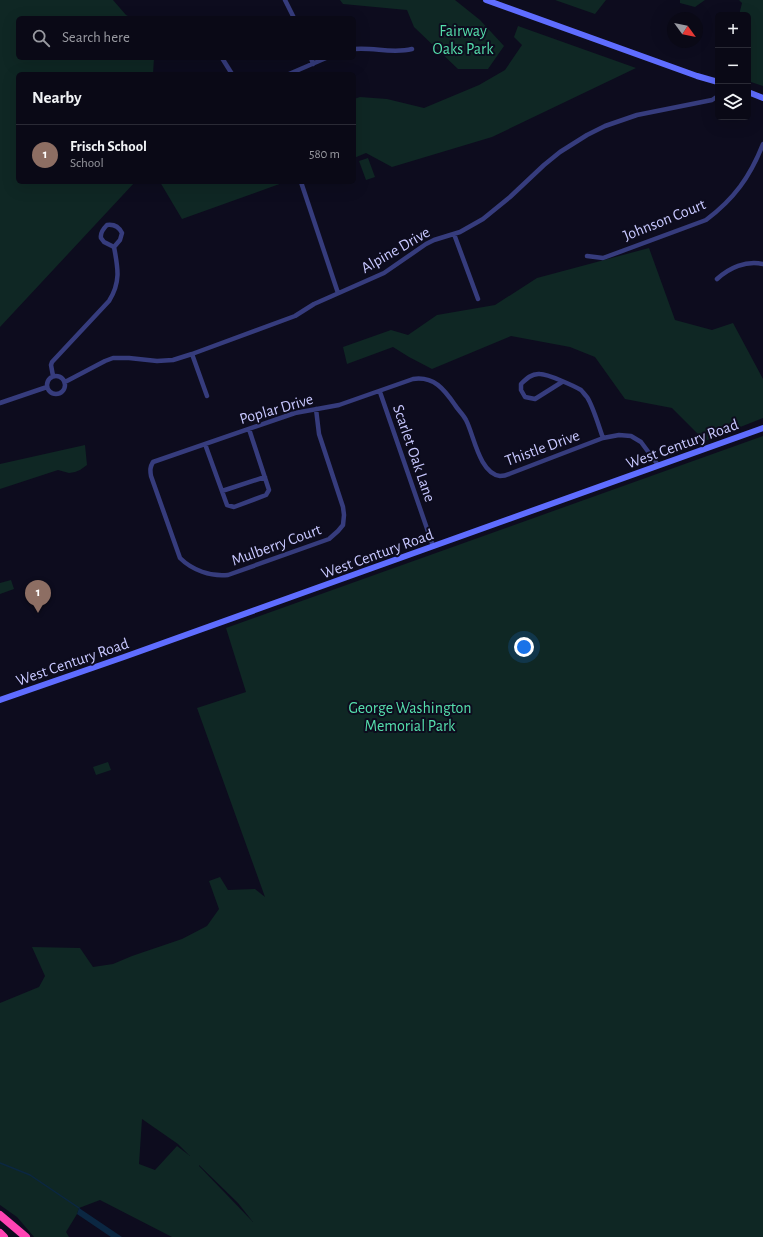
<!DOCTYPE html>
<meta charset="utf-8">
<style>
:root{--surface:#0a0916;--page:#181723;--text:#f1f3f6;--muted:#999aa1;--line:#2a2a35;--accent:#b45309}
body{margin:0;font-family:"Alegreya Sans",sans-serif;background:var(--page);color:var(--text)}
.controls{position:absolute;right:12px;top:12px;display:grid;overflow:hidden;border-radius:6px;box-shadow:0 4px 16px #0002}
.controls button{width:36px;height:36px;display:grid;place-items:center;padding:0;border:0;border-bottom:1px solid var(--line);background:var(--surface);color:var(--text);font:20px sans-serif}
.compass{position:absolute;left:667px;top:12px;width:36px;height:36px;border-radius:50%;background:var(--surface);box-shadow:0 4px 16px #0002;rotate:123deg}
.you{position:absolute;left:524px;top:647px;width:14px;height:14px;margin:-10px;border:3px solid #fff;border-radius:50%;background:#1a73e8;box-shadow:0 0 0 6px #1a73e833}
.badge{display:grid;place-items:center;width:26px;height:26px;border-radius:50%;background:var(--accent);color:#fff;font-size:13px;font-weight:700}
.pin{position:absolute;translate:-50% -33px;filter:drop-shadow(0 1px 2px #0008)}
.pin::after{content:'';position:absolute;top:21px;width:14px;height:12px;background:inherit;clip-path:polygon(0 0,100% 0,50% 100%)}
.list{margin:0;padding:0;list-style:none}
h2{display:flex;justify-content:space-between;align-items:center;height:52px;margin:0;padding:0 16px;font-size:17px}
h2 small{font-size:13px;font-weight:400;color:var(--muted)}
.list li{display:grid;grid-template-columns:26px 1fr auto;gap:12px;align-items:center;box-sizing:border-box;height:60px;padding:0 16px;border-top:1px solid var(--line)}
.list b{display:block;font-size:15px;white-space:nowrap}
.list p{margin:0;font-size:13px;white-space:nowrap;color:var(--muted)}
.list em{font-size:13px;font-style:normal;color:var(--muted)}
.icon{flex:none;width:22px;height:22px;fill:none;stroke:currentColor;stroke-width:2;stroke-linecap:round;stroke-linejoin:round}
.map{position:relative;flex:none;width:763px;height:1237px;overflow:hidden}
.search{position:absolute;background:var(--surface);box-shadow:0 4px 16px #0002;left:16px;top:16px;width:340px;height:44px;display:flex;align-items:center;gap:10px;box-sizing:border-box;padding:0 14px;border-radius:6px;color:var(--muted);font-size:15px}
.panel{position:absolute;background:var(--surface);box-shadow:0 4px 16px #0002;left:16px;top:72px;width:340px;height:112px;border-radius:6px}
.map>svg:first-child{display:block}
.green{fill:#0f2724;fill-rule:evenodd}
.water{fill:#0b2742}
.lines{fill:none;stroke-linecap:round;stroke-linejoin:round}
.stream{stroke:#0b2742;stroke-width:1.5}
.minor{stroke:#363c7d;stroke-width:4.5}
.secondary{stroke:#5f6dff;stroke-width:6}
.motorway{stroke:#ff43b3;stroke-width:8}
.labels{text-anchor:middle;stroke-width:4;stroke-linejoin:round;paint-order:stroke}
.park-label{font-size:16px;fill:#55dfac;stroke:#0d0c1e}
.street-label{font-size:16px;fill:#c8c8ff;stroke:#0d0c1e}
</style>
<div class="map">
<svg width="763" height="1237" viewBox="0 0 763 1237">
<rect width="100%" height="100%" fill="#0d0c1e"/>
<path class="green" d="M0,0h113l13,15 6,3h-114v40h136l-1,16h-135v108h117l-135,145z
M340,0h115l25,20 24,26 -16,23h-30l-44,-42 -7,-17 -64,-6z
M555,0h51l-11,14z
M680,0h25l-10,7 -15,-4z
M739,0h24v86l-15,-5v-66h-9l3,-12z
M518,26l118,42 -144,69 -100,30 -26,-14 -12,5v-59l6,-2 27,2 37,9 55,-23 26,-15 17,-25 -8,-8z
M368,158l7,19 -9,3 -7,-19z
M160,182h125l-103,37z
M649,248l26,72 37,10 21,-7 30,56v39l-58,23 -33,-33 -47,-9 -30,-42 -25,-10 -59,-11 -79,33 -23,-12 -16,-10 -46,17 -4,-17 48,-17 17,5 29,-20 58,-10 42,-27z
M763,436v801h-591l-72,-37 -21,8 -2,6 -11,18 3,5h-35l-17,-20 -17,-12v-202l39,-16 6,-11 -13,-29 48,1 13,19 20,-3 19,-8 50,-17 25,-13 12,-17 -10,-28 11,-4 8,13 27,-1 10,8 -68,-189 49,-16 -20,-64zM142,1119l36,25 12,12 -13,-10 -22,24 -16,-6zM199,1165l39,38 15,19 -54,-56z
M85,445l2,20 -7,5 -5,2 -6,1 -11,-3 -58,19v-25z
M11,580l3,9 -14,5v-11z
M108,762l3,8 -15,5 -3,-8z"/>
<path class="water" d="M79,1208l43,29h-11l-34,-23z"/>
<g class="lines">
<path class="stream" d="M0,1163l30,12 49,33"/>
<path class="minor" d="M285,0l9,18
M354,49c20,-2 38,5 58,0
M222,58l10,16
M311,58l2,6
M289,74l37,-16
M301,182l37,111
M107,225c7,-1 12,2 15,8l-2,7 -6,7 -10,-5 -3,-4c-1,-5 2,-9 6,-13z
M454,234l24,65
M587,256l16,2 103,-38c28,-21 44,-43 57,-76
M717,279c12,-11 29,-19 46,-15
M192,354l15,42
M47 385a9 9 0 1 1 18 0a9 9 0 1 1-18 0Z
M53,376l-2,-11 1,-3 57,-61c12,-19 9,-33 5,-54
M65,382l40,-21 8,-3h16l28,3 16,-1 19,-6 103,-38 19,-12 70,-31 42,-29 8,-4 26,-8 23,-13 27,-22 34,-32 16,-13 27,-17 18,-9 32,-11 75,-15 6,-4
M562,382l-27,17 -10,-2 -4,-7v-6c5,-5 11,-11 19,-10 8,0 34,12 41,16 2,2 4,5 6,7 6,9 12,30 16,41
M380,392l53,154
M0,403l47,-16
M316,409l3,25 24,73 1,8 -1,10 -5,6 -9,8 -101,36c-17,2 -36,-5 -48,-17l-29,-82c-1,-6 -1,-9 2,-14l142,-49 44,-8 74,-26c21,-3 31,10 42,26 3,5 8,9 11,15 8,15 13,53 34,56 3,0 7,-1 9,-2l94,-36 16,-3 12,1 10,6 17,23
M205,444l22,61 7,2 32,-12 3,-5 -20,-61
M222,491l43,-14"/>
<path class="secondary" d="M486,0l211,76 21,6
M748,92l15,6
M0,700l124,-43 639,-229"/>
<path class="motorway" d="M0,1215l26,22
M0,1233l4,4"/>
</g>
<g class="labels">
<g class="park-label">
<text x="463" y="36">Fairway<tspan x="463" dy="18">Oaks Park</tspan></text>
<text x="410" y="713">George Washington<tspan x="410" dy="18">Memorial Park</tspan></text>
</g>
<g class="street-label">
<text transform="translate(664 219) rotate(-22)" y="6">Johnson Court</text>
<text transform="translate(395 249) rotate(-30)" y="6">Alpine Drive</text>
<text transform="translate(276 408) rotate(-16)" y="6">Poplar Drive</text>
<text transform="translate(682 443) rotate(-20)" y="6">West Century Road</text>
<text transform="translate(542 447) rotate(-20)" y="6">Thistle Drive</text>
<text transform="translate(415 453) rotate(71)" y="6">Scarlet Oak Lane</text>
<text transform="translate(276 544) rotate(-20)" y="6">Mulberry Court</text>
<text transform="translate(377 553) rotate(-20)" y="6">West Century Road</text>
<text transform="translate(72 661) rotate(-19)" y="6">West Century Road</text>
</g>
</g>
</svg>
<div class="controls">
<button>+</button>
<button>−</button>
<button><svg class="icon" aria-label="layers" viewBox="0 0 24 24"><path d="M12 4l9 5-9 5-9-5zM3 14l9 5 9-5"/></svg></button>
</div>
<svg class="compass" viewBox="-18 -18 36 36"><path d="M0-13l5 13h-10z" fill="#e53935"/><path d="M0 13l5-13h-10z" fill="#999aa1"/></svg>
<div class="you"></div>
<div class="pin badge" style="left:38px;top:613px;background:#8d6e63">1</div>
<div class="search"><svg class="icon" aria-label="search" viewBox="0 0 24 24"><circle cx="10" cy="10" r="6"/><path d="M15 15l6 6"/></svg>Search here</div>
<section class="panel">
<h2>Nearby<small></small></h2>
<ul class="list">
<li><span class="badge" style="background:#8d6e63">1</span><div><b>Frisch School</b><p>School</p></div><em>580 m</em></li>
</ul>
</section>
</div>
